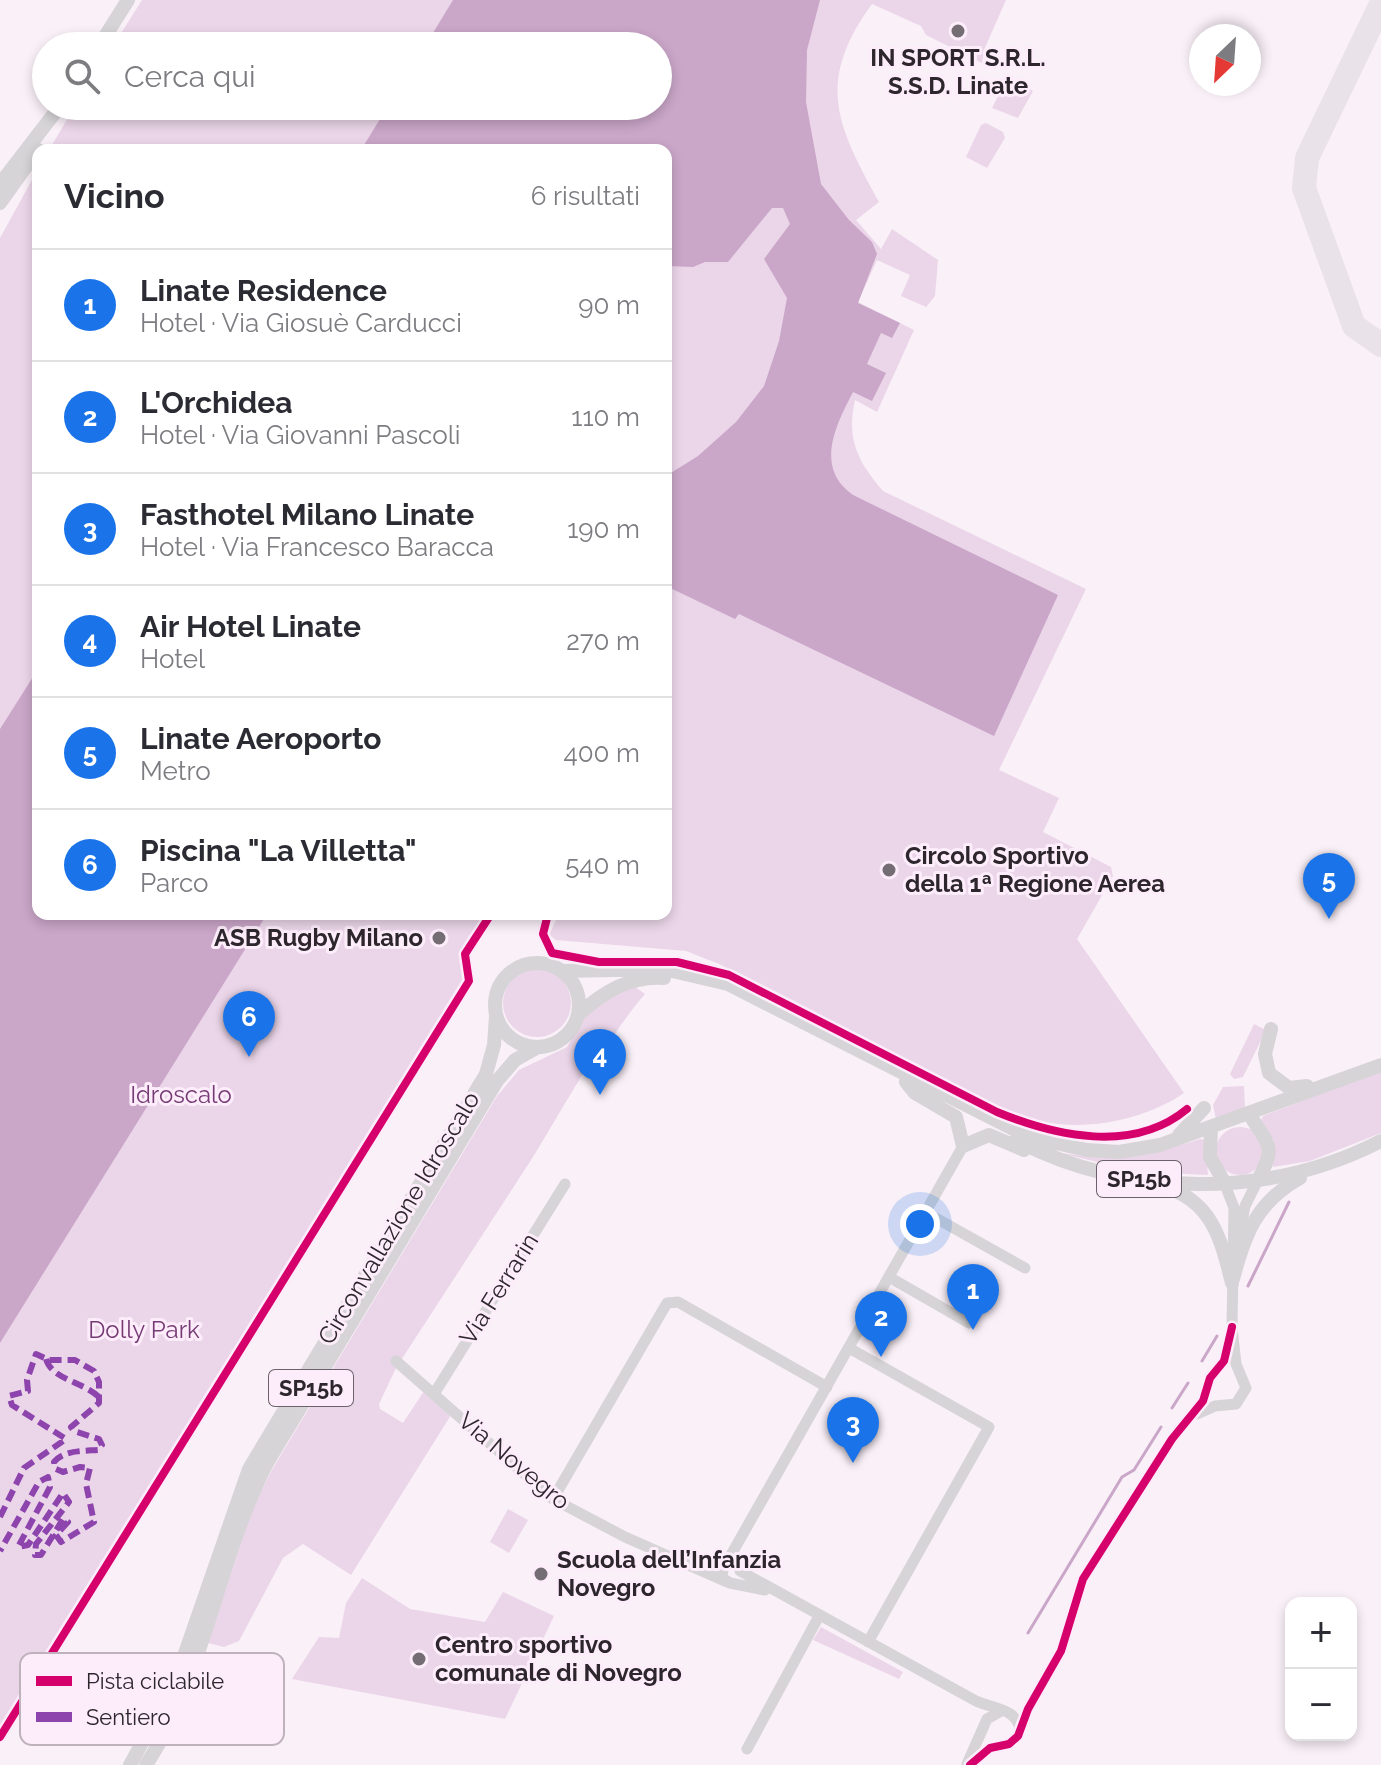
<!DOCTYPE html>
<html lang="it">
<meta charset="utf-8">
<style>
:root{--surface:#fff;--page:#f2f2f3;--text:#2b2b33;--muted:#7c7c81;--line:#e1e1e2;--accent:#1a73e8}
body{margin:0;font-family:Raleway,sans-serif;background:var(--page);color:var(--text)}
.controls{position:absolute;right:24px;bottom:24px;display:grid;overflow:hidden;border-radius:16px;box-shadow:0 4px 12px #0003}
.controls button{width:72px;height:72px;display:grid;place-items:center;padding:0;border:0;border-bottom:2px solid var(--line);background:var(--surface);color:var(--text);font:40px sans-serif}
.compass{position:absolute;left:1189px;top:24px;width:72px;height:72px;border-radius:50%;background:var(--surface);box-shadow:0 4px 12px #0003;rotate:205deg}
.you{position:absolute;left:920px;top:1224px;width:28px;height:28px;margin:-20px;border:6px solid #fff;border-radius:50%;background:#1a73e8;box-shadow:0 0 0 12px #1a73e833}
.badge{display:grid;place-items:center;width:52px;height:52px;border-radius:50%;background:var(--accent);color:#fff;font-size:26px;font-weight:700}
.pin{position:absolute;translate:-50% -66px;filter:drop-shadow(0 2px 4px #0008)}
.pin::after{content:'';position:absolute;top:42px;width:28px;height:24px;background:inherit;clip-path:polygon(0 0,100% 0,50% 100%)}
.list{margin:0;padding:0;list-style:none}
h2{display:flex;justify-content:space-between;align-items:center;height:104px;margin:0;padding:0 32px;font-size:34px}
h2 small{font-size:26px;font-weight:400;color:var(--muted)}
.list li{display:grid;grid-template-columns:52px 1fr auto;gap:24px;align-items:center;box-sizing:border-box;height:112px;padding:0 32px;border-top:2px solid var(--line)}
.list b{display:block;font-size:30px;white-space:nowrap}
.list p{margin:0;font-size:26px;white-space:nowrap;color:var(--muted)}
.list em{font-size:26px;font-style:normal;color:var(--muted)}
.icon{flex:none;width:44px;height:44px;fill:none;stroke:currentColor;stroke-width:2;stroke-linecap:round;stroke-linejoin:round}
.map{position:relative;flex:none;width:1381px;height:1765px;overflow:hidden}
.search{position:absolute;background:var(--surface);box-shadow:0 4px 12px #0003;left:32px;top:32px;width:640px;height:88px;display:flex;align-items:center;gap:20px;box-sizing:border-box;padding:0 28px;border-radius:44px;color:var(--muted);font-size:30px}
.panel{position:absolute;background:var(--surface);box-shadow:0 4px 12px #0003;left:32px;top:144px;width:640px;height:776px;border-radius:16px}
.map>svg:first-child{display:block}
.green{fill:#ebd6e9}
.water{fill:#caa6c8}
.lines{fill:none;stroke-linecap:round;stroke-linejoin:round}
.stream{stroke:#caa6c8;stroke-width:3}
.taxiway{stroke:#e9e2e8;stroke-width:24}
.minor{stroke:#d6d4d6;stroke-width:11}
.major{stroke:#d6d4d6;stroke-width:14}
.quiet{stroke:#8e44ad;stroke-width:6;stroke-dasharray:12 6;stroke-linecap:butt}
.cycleway-casing{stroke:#fdedfb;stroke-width:13}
.cycleway{stroke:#d6006c;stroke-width:8}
.poi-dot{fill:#756d74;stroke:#fdedfb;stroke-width:3}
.labels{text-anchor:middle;stroke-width:6;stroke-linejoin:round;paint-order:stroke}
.shield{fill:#fdedfb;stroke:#6b626b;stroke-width:2}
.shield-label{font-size:22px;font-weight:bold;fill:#2d272d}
.poi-label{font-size:24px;font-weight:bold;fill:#2d272d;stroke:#fdedfb;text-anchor:start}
.park-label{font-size:24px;fill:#753b74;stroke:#fdedfb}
.street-label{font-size:24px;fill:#2d272d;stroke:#fdedfb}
.key{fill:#fdedfb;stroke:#bfb2bd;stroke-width:2}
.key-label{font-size:22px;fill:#2d272d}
</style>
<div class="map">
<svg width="1381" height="1765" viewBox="0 0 1381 1765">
<rect width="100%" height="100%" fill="#faf0f8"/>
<path class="green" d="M142,0h864l-22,50 -2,13 -56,-28 -5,-9 -49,-22c-57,78 -35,122 7,198l-23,18 25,29 11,-20 46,31 -3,36 -9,11 -25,-11 9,-21 -33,-15 -19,42 56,28 -37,82 -22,-12c-9,39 3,62 28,91l203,98 -87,181 60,28 -16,34 68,35 2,9 -36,63 107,154c-37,26 -101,40 -146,27 -43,-12 -83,-36 -122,-56 -66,-33 -131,-67 -197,-100l-33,-13 -130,-11 -7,-5 10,-21h107v-764h-617l26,-44h583v-60h-545z
M1008,76l25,15 -15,27 -26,-10z
M986,123l17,9 2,6 -18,30 -21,-11 15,-32z
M38,169v745h449l-25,40 4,26 -466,747v-1489z
M503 1003a34 34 0 1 1 68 0a34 34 0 1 1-68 0Z
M634,986l11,8c-16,18 -30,40 -43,58l-5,-2 -64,107 -137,211 -17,36 1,5 23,14 21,-32 27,24 -100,160 -48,-31 -20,14 -44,83 -15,6 -16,-4 45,-136 20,-39 224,-372 22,-26 48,-23 23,-39z
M1254,1024l12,6 -23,47 -9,2 -4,-5z
M1381,1071v62l-71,28 -37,6 1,-26 -13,-21 2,-4z
M1244,1086l1,22 -29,11 -3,-14 10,-18z
M1216 1151a24 24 0 1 1 48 0a24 24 0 1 1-48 0Z
M1200,1139l5,1 3,35 -68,-3 -85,-20c52,9 95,3 145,-13z
M508,1509l20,11 -19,33 -19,-11z
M362,1578l48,31 75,13 18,-30 51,24 -49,103 -213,-40 27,-42 20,1 7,-35z
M821,1627l82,45 -4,7 -86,-39z"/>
<path class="water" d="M453,0h367l-13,50 -1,52 15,82 28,36 23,22 5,12 -19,49 42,20 -8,15 -11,-5 -14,31 19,9 -14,28 -19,-9c-17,33 -40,77 2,104l203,99 -64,141 -255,-122 -4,5 -69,-33v-110l32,-20 38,-34 28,-36 15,-45 8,-43 -23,-39 26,-35 -7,-16h-11l-44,54h-23l-12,5 -27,-1v-116h-305l27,-44h270v-60h-233z
M38,669v245h229l-267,429v-614z"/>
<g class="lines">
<path class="stream" d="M1248,1286l41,-84
M1202,1361l15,-25
M1172,1408l16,-25
M1028,1633l94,-156 12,-7 27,-43"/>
<path class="taxiway" d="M1381,4l-74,154 -3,30 50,138 27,19"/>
<path class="minor" d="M925,1212l100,56
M1239,1239l6,-33 13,-26
M889,1277l80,46
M849,1348l140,79 -121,215
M396,1361l157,138 72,38 102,45
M434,1394l131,-210
M1197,1414l18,-8 21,-2 10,-16 -10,-24 -4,-37 2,-119 -10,-26
M553,1499l114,-196 11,-1 149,85
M740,1571l236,130c17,8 40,7 44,28
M730,1583l-8,-5 1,-9 240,-423
M730,1583l35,7
M747,1749l72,-133
M967,1764l20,-45 14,-8
M970,1765l20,-17 19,-4 9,-8 10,-27 33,-58 22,-72 89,-140 31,-38 7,-23 14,-17 8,-34"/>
<path class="major" d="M99,46l29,-46
M0,184l60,-78
M0,203l38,-53
M495 1005a42 42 0 1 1 84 0a42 42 0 1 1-84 0Z
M562,971l102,-2 64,15 301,153 58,13 32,2 41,-7 221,-80
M578,1015c25,-23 51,-39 86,-37
M1271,1029l-6,25 4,19 20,15 18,-2
M906,1082l9,11 41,24 7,29 26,-11 35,15
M1250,1115c17,30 28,29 8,65
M1211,1128l-1,29 14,25
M1179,1135l25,-27
M1016,1140c111,58 253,59 365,1
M1162,1186c50,14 59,53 70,97
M1233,1279c12,-46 24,-77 67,-101
M130,1765l45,-83 74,-213 237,-395 8,-29 2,-29
M146,1765c60,-92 71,-205 121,-302l230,-382 18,-21 23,-13"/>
<path class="quiet" d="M46,1359c6,21 37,22 54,39
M0,1517l24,-49 42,-29 -54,-34 -3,-9 19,-5 -1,-11 9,-26 13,6h26l19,11 5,11v21l-28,24 3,4 25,8 3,6 -4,5c-15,1 -34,0 -44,12l2,7 7,3 17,-5 10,1 -4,16 8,38 -33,20 -5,-7 12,-13 -5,-3 -22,36h-6l1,-11 33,-42 -6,-9 -35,52 -10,2 32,-60 -2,-10 -9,5 -39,69"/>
<g class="cycleway-casing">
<path id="cycleway" d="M548,914l-5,20 9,19 47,9h78l52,13 268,137c58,24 136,42 190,-3
M0,1737l469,-756 -4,-27 26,-40
M970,1765l20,-17 19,-4 9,-8 10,-27 33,-58 22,-72 89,-140 31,-38 7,-23 14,-17 8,-34"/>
</g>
<use href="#cycleway" class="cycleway"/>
</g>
<g class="poi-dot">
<circle cx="958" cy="31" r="8"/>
<circle cx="889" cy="870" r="8"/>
<circle cx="439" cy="938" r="8"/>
<circle cx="541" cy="1574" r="8"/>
<circle cx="419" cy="1659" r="8"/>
</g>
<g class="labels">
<g class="shield">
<rect x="1097" y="1161" width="84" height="36" rx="6"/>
<rect x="269" y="1370" width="84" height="36" rx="6"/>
</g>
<g class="shield-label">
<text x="1139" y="1187">SP15b</text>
<text x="311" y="1396">SP15b</text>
</g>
<g class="poi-label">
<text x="958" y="66" text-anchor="middle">IN SPORT S.R.L.<tspan x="958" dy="28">S.S.D. Linate</tspan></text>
<text x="905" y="864">Circolo Sportivo<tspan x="905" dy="28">della 1ª Regione Aerea</tspan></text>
<text x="423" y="946" text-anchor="end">ASB Rugby Milano</text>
<text x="557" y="1568">Scuola dell’Infanzia<tspan x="557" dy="28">Novegro</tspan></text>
<text x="435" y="1653">Centro sportivo<tspan x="435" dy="28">comunale di Novegro</tspan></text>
</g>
<g class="park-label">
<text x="181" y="1103">Idroscalo</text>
<text x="144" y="1338">Dolly Park</text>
</g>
<g class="street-label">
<text transform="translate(399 1218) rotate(-59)" y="8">Circonvallazione Idroscalo</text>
<text transform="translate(499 1289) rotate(-58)" y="8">Via Ferrarin</text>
<text transform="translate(514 1461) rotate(40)" y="8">Via Novegro</text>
</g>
</g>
<rect x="20" y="1653" width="264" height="92" rx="12" class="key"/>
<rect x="36" y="1676" width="36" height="10" fill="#d6006c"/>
<rect x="36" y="1712" width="36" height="10" fill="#8e44ad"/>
<g class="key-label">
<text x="86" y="1689">Pista ciclabile</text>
<text x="86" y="1725">Sentiero</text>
</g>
</svg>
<div class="controls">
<button>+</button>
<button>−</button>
</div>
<svg class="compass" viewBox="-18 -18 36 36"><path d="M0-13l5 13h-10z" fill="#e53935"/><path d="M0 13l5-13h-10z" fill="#7c7c81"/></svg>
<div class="you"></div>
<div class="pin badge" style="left:973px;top:1330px">1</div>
<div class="pin badge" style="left:881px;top:1357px">2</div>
<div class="pin badge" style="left:853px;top:1463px">3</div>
<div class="pin badge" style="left:600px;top:1095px">4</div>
<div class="pin badge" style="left:1329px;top:919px">5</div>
<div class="pin badge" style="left:249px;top:1057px">6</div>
<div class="search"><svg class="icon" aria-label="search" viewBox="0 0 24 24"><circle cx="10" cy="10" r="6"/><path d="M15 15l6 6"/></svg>Cerca qui</div>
<section class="panel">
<h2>Vicino<small>6 risultati</small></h2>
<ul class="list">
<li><span class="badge">1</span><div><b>Linate Residence</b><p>Hotel · Via Giosuè Carducci</p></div><em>90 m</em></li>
<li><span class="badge">2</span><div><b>L'Orchidea</b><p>Hotel · Via Giovanni Pascoli</p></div><em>110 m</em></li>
<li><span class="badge">3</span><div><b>Fasthotel Milano Linate</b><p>Hotel · Via Francesco Baracca</p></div><em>190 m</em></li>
<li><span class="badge">4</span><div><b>Air Hotel Linate</b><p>Hotel</p></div><em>270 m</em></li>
<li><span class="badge">5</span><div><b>Linate Aeroporto</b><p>Metro</p></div><em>400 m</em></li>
<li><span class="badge">6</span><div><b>Piscina &quot;La Villetta&quot;</b><p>Parco</p></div><em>540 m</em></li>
</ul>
</section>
</div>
